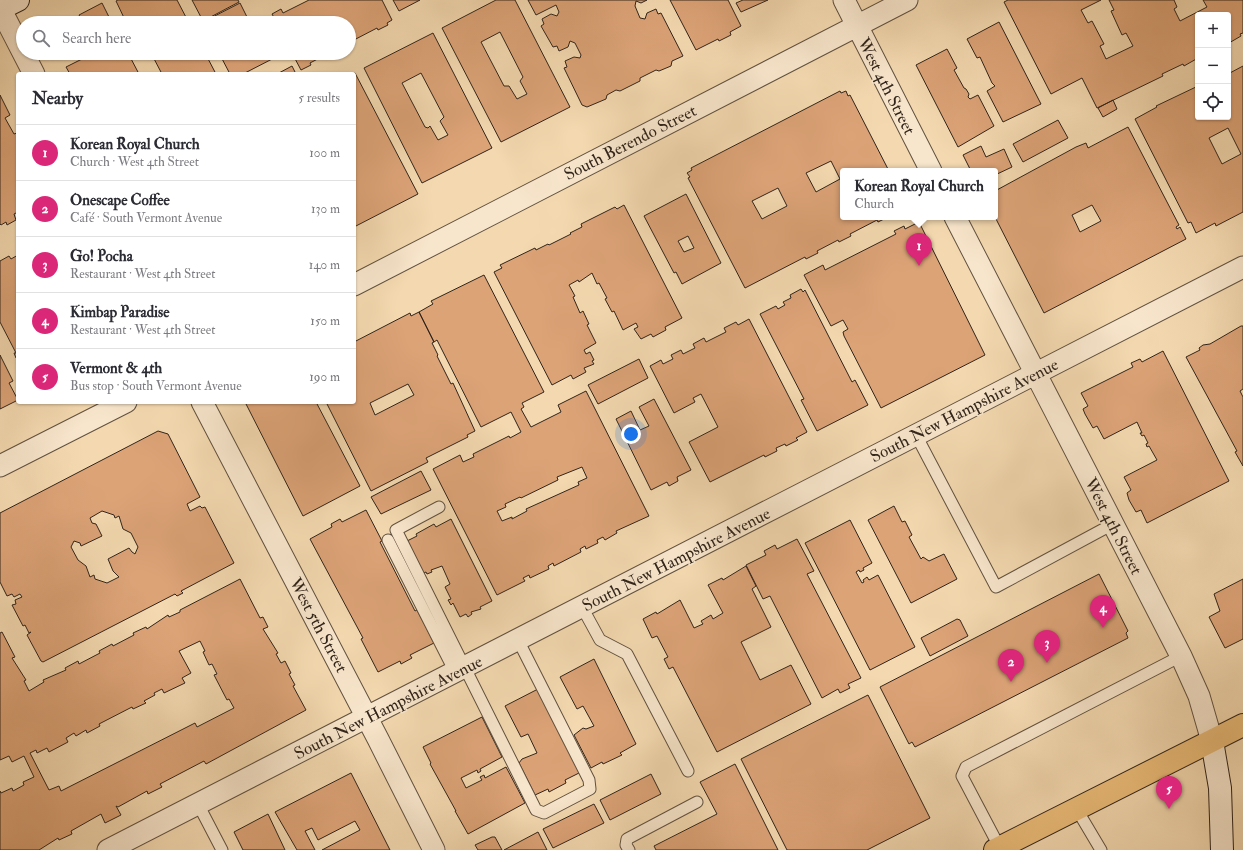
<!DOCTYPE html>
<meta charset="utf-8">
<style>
:root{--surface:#fff;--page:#f7f7f7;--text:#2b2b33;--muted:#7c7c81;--line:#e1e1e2;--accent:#db2777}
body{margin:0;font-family:"IM FELL Double Pica",serif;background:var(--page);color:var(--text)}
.controls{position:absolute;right:12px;top:12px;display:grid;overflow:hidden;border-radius:4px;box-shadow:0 1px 3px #0004}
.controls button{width:36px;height:36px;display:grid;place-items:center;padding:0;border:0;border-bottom:1px solid var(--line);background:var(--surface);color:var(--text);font:20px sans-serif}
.you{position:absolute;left:631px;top:434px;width:14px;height:14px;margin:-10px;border:3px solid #fff;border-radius:50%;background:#1a73e8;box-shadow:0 0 0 6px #1a73e833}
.badge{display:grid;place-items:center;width:26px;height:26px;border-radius:50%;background:var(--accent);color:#fff;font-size:13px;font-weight:700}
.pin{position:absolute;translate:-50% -33px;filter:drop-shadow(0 1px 2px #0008)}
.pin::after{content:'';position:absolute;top:21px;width:14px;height:12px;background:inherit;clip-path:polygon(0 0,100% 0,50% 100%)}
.popup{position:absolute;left:840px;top:168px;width:158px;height:52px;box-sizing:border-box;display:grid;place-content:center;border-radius:4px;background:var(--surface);filter:drop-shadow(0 1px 3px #0005);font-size:13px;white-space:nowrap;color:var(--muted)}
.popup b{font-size:15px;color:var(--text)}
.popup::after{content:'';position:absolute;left:50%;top:100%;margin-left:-8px;border:8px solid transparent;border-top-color:var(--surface)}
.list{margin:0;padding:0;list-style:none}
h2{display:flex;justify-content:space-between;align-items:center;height:52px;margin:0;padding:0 16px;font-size:17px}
h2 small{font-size:13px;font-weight:400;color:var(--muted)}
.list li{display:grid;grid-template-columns:26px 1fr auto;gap:12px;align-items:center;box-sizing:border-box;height:56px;padding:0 16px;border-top:1px solid var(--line)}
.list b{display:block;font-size:15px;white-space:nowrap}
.list p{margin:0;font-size:13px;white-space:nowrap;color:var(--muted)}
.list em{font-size:13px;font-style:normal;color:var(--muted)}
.icon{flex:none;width:22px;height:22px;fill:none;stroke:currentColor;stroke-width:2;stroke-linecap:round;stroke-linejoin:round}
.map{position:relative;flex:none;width:1243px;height:850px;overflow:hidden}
.search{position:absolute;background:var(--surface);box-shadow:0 1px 3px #0004;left:16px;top:16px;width:340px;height:44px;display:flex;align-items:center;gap:10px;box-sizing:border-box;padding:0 14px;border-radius:22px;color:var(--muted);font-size:15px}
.panel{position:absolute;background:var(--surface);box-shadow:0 1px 3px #0004;left:16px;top:72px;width:340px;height:332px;border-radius:4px}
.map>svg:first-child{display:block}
.building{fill:#dca377;stroke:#30241b;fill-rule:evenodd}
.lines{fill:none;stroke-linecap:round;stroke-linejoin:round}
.lane-casing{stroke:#615140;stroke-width:13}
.street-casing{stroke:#615140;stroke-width:23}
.secondary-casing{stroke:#30241b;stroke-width:24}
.primary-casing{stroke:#30241b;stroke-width:24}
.lane{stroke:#f8e6cc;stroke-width:11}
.street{stroke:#f8e6cc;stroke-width:21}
.secondary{stroke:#f8e6cc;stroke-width:22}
.primary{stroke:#eabc78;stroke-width:22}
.labels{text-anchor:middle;stroke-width:3;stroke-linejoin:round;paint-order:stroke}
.street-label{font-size:17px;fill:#30241b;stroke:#f8e6cc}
</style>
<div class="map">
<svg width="1243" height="850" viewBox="0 0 1243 850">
<rect width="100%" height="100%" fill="#f4d9b0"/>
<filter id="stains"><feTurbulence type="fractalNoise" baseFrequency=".005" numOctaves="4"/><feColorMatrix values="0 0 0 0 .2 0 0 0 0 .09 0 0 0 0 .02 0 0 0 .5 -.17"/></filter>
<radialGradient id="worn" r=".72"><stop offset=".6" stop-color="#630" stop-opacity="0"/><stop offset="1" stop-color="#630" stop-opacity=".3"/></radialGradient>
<path class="building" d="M118,0h59l12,23h-54l-3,-4 -6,3 -10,-21z
M192,0h46l1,2 -36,19z
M309,0h73l10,20 -5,3 1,2 -10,5 -1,-2 -25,13 1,2 -4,2v-22h-72l-5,-9 9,-5 2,4z
M393,0h27l-21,11z
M496,0h19l55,107 -69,35 -59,-114zM500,32l23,45 -3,4 7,13 -10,5 -8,-13h-5l-23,-44z
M528,0h119l-6,3 -5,-2 -1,5 5,12 5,1 2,-6 9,-4 2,5 3,-1 22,43 -11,5 -1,5 -12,5 -3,-1 -16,8v3l-20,10 -4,-1 -9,5 -1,4 -19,8 -5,-2 -18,-37 3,-1 -2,-6 9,-4 6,1 1,-3 -6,-12 -5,-2 -2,6 -9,4 -2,-5 -4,1 -12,-21 3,-2 -2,-5 9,-5 6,2 2,-4 -3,-7 -20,10z
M670,0h58l13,26 -11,6 1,3 -12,6 -1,-2 -22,11z
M743,0h25l-27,12 -5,-9z
M1008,0h93l-20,10 7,13 4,-2 12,23 -4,2 6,13 27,-13 -7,-13 -4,2 -11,-24 3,-1 -5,-10h65l3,7 -3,2 6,12 27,-14 -4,-7h40v33l-3,1 1,2 -12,7 -1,-28h-30v43l-14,8 -1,-2 -21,10 1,2 -66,32 -15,-30 -31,16 -47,-92z
M102,3l10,20h-39l8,-4 -2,-4z
M240,3l10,20h-46l-1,-1z
M999,22l42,82 -38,18 -16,-31 8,-5 -3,-3 -12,-26 -3,1 -10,-19z
M433,33l59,115 -70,35 -58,-115zM421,73l23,44 -4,4 8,14 -10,5 -8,-14 -2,2 -3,-1 -23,-44z
M947,49l10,19 -3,2 10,18 2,1 3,5 -1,3 2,2 8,-4 16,31 -36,21 -42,-82z
M59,53h15l-12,6z
M79,53h49l11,21h-69l-4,-7 16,-8z
M151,53h54l11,21h-54z
M219,53h56l1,4 -33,17h-13z
M292,53h37l-19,10 1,2 -10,5z
M292,66l4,8h-19z
M1243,66v146l-27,14 -1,-3 -19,10 -5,-11 -3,1 -53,-104 22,-12 -1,-1 42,-20v31h30v-43zM1228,128l13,26 -19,10 -13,-26z
M355,73l63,121 -64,33v-153h-2z
M840,91l1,2 5,-2 2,5 2,-1 39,76h-46v46h45l-10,5 -1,-2 -27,14 1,2 -12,6 -1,-2 -21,11 1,2 -12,6 -1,-2 -60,31 -57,-110 2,-1 -3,-4 5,-3 -1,-2zM831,161l9,18 -24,13 -10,-19zM778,188l9,18 -25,13 -10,-18z
M0,95l10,20 -5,3 9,16 3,-1 1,2v77l-4,2 2,6 -9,5 -1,-3 -5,3 -1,-1z
M1113,100l4,9 -14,8 -5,-9z
M1058,120l10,18 -45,24 -10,-18z
M1128,127l51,98 -3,2 1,2 3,-2 6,12 -142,74 -49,-96v-26l81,-44 10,-4 2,5zM1092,205l9,16 -21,11 -8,-17z
M981,146l5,11 18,-8 8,18 -17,8v-4h-24l-8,-16z
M686,194l35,69 -39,21 -6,-12 -2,1 -30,-57zM688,236l6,12 -10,4 -6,-11z
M624,205l58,113 -17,9 1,3 -13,7 -2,-3 -10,5 -7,-10 4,-2 -2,-4 -13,7 -9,-19 -2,1 -7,-13 2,-1 -8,-15 -2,1 -5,-11 -13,9 -1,-2 -9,5 6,11 -2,1 7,16 3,-2 6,13 -2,1 9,18 -12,7 2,4 4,-2 4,8 -2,1 2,3 -10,4 2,4 -13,7 -2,-4 -19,10 -58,-113 8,-4 -2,-3 35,-17 1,2 12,-6 1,1 22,-11 -1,-1 12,-6 -1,-3 34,-17 2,2z
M919,222l66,133 -104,53 -37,-72 -1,-4 5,-3 -5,-9 -12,6 -27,-51 19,-10 2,5 71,-36 -2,-3 10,-5 1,3z
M18,255v102l-2,1 -2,-5h2l-16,-31v-61l9,-5 2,3z
M484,275l60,117 -22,11 2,4 -3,2 10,18 30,-15 -3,-7 28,-14 63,125 -33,15 1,2 -12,7 -2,-3 -6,3 1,3 -12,6 -1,-3 -5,3 1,3 -27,14 -1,-3 -5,3 1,3 -19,9 -1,-3 -6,3 2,3 -28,14 -64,-126 27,-14 3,7 11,-5 -1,-3 36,-18 1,2 11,-6 -10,-20 -30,15 -44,-87 -3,2 -15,-30 14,-8 -2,-3zM582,467l5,11 -9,4 1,3 -53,24 1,2 -15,8v-2l-10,4 -5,-10 9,-4 -1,-3 15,-7 1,1 37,-18 -1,-3z
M801,289l2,3 2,-2 47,92 3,-2 13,25 -51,26 -16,-31 3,-1 -44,-85 16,-8 2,3 7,-4 -2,-3 8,-4 -1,-3z
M419,312l15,30 -2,1 6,12 -1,1 14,28 2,-1 22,48 -8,4 1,2 -42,21 2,4 -57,29 -45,-89h28v-60l56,-29 1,3zM408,384l6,11 -39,20 -5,-12z
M749,319l58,113 -11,6 2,2 -12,6 -1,-2 -9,4 1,3 -12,6 -1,-2 -54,27 -21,-40 29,-15 -17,-33 -8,4 2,4 -21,11 -24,-47 11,-6 2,4 10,-5 -2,-4 10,-5 2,4 12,-6 -2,-4 11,-6 2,4 20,-10 -2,-4 12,-6 2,3z
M1241,326h2v63l-3,2 3,6v69l-8,-14 2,-1 -51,-94 14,-7 -1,-2 4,-3 7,-1z
M1163,351l66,130 -82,42 -6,-13 -5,2 -7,-12 -2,-7 4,-3 -7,-13 33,-17 -8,-14 -2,1 -1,-3 2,-1 -4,-8 -2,1 -2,-3h2l-5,-11 -33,17 -7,-13 -4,2 -8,-14 -2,-5 5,-3 -7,-13 52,-26 -2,-4 9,-4 2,3z
M0,355l13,26 -4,2 9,17 -18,9z
M639,359l9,19 -50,26 -10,-19z
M654,399l37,71 -14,7 1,4 -9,5 -2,-4 -16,8 -35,-71 15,-8 9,19 9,-4 -10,-19z
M245,402h71l44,84 -57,30z
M158,431l10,3 32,63 -13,7 3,7 10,-5 2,2 3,-1 29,56 -53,28 2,2 -6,3 -2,-2 -132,68 -2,-1 -14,-26 4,-3 -2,1 -4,-8 -2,1 -11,-21 4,-1 -1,-4 7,-3 -2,-3 -6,3 -2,-3 -5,2 -7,-14v-69zM102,511l12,4 1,3 4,-2 4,13 8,4 7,14 -3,7 -3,-2 -3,-4 -21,11 5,12 6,6 -12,6 -12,-4 -1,-4 -4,2 -4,-11 -8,-6 -7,-13 3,-6 6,2 1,3 21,-10 -6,-12 -4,-1 -2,-5z
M421,471l10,19 -50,24 -10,-17z
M894,506l8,16 3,-1 7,14 -3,2 12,22 2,-2 6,4 15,-7 13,25 -46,24 -43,-83z
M366,510l16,31 -2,1 35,69 2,-1 17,33 -24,12 2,3 -11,6 -1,-3 -22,11 -17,-33 2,-1 -53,-99 22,-12 -1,-3 9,-5 2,3z
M451,519l41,82 -12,6 1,2 -10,3 1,2 -4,3 -2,-3 -6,3 -7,-14 -2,2 -3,-5 3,-1 -6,-12 5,-3 -8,-18 -11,4 1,2 -5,2 -1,-2 -5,2 -16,-32 12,-6 -1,-2 18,-10 2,3z
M850,520l22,43 -9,5 1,2 -4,2 -1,-2 -3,2 6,11 2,-1 -1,-2 4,-3 2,3 9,-5 37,72 -45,23 -65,-127z
M797,539l17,32 -7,3 54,104 -13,6 2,4 -10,5 -2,-4 -16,9 -52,-102 -7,3 -17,-34 20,-10 -2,-4 11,-6 2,4z
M746,566l10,20 -4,3 19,38 -30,15 19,38 31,-15 20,39 -94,48 -44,-85 -4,2 -5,-10 4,-2 -11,-21 -5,2 -9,-19 13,-7 1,2 23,-14 14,28 9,-4 -2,-3 10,-6 2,4 10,-6 -15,-28 14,-7 1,2z
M1099,574l29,57 -2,2 2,5 -213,109 -3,-5 -3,2 -29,-57z
M240,579l20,39 3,-1 5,10 -5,2 15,24 -2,1 5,9 4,-2 6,12 -2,1 6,11 -2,1 13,24 -100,54 -2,-3 -44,23 2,3 -14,7 -1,-3 -29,16 -2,-1 5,9 -16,8 -4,-9 -30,17 1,3 -13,6 -1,-2 -19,12h-39v-59l1,2 11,-5 1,3 11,-6 -1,-3 11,-5 -10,-21 -12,6 -3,-6 -9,4v-127l2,-1 13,25 -3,1 14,22 -2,1 5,10 15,-9 -1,-2 23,-10 -1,-2 13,-7 1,3 21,-11 -1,-2 13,-7 1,2 21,-11 -1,-2 13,-6 1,2 21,-14 1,2 11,-5v-2zM200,641l5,10 -2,1 6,13 3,-1 5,10 -3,1 13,25 2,-1 5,9 -37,19 -2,-4 -134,68 -2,-5 -10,4 -19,-37 6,-3 1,3 10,-5 2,4 19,-10 -2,-4 8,-5 2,3 10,-6 1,3 13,-7 -1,-2 33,-17 1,2 13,-6 -2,-2 11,-6 -1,-2 8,-4 2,4 21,-10 -3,-5 9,-5 -12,-22z
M1243,579v60l-18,9 -16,-31 11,-6 -6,-17z
M957,619l3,1 8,16 -38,20 -9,-18z
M594,659l42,85 -16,9 2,2 -19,9 -1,-2 -11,6 -17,-33 9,-7 3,1 8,-3 -11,-20 -6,3 -17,-32z
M538,689l43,83 -16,8 1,3 -17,9 -1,-3 -13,6 -16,-32 3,-4 15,-6 -9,-19 -7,3 -16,-31z
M868,695l62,123 -63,32h-80l-46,-91z
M482,717l20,40 -22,12 1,2 -3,2 -1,-3 -16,8 5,10 16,-8 -2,-3 4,-2 1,3 21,-11 19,36 -57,31 -13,-23h1l-26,-47 1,-1 -8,-16z
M735,764l43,86h-122l-2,-4 63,-32 -17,-32z
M351,773l39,77h-68l38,-20 -5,-9 -37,19 -6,-12 -7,3 10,19h-18l-22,-38z
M651,774l10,20 -51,26 -10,-20z
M594,804l10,19 -51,25 -10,-19z
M268,814l17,36h-42l-9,-18z
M538,832l9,18h-43z
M492,837h3l7,13h-24l-3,-5z"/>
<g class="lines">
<g class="lane-casing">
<path id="lane" d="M916,435l80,152 117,-63
M439,507l-43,23 140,280 8,3 46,-24 -1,-9 -71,-140
M388,540l67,132
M582,607l18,33 27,14 61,117
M198,804l24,46
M1076,808l25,42
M629,850l-3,-5 1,-6 70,-37
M1001,850l-39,-74 4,-9 215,-111"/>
</g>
<g class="street-casing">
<path id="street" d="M844,0l87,171
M0,8l34,66
M955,217l226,439 18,40 13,45
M354,285l553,-285
M202,402l176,337 56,111
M0,466l126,-64
M108,850l1135,-583"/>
</g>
<g class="secondary-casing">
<path id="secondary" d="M0,9l18,-9
M1212,741l8,47 2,62"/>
</g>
<g class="primary-casing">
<path id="primary" d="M995,850l248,-125"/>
</g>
<use href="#lane" class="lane"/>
<use href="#street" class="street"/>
<use href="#secondary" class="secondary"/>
<use href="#primary" class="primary"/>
</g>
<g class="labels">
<g class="street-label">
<text transform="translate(887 86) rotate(63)" y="6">West 4th Street</text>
<text transform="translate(630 142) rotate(-27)" y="6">South Berendo Street</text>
<text transform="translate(964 410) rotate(-27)" y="6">South New Hampshire Avenue</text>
<text transform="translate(1114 526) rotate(63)" y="6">West 4th Street</text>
<text transform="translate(676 559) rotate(-27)" y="6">South New Hampshire Avenue</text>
<text transform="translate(319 625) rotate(62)" y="6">West 5th Street</text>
<text transform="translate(388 707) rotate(-27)" y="6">South New Hampshire Avenue</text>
</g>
</g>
<rect width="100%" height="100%" filter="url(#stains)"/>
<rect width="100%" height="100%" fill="url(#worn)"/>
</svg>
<div class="controls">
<button>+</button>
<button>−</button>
<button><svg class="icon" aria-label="locate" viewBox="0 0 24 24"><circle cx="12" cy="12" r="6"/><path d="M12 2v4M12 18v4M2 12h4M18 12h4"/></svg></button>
</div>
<div class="you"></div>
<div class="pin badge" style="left:919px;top:266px">1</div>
<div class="popup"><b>Korean Royal Church</b>Church</div>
<div class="pin badge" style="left:1011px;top:682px">2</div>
<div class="pin badge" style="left:1047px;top:663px">3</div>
<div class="pin badge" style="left:1103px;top:628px">4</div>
<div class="pin badge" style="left:1169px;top:809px">5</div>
<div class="search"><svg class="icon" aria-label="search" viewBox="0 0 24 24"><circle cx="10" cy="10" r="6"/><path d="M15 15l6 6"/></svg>Search here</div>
<section class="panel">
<h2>Nearby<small>5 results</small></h2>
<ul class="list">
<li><span class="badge">1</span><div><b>Korean Royal Church</b><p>Church · West 4th Street</p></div><em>100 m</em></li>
<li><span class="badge">2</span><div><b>Onescape Coffee</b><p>Café · South Vermont Avenue</p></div><em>130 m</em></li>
<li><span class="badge">3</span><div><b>Go! Pocha</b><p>Restaurant · West 4th Street</p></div><em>140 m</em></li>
<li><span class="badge">4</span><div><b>Kimbap Paradise</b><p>Restaurant · West 4th Street</p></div><em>150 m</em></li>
<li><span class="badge">5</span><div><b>Vermont &amp; 4th</b><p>Bus stop · South Vermont Avenue</p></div><em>190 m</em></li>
</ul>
</section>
</div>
